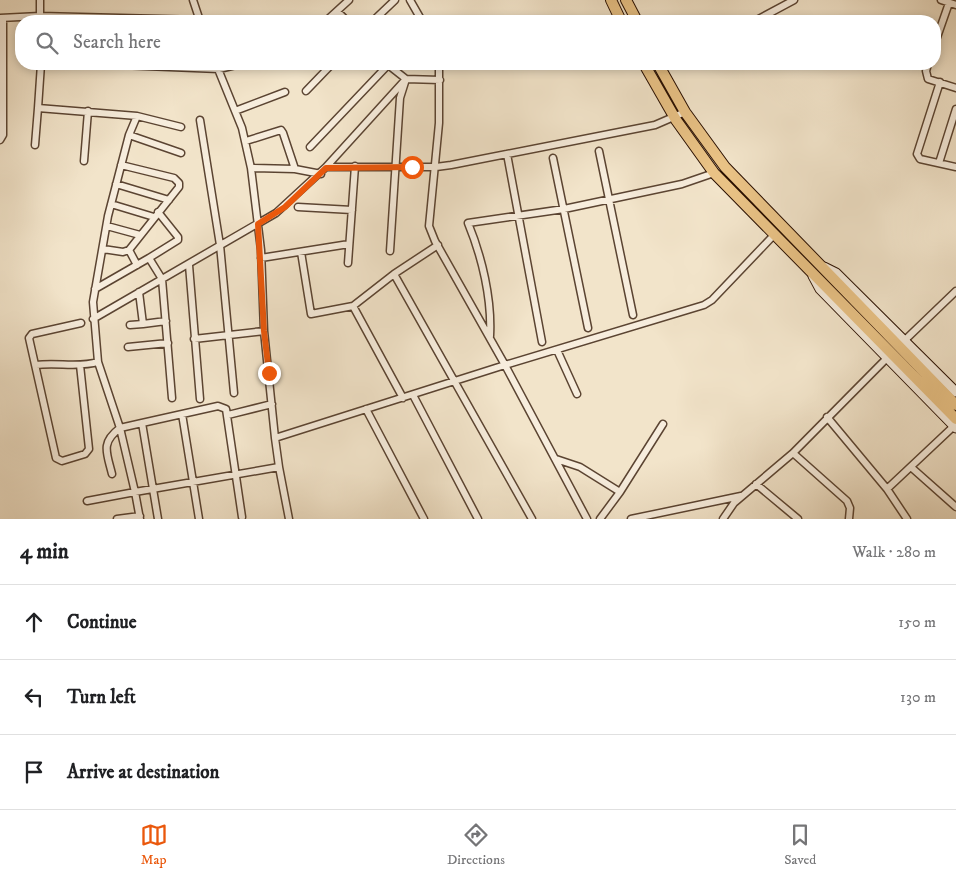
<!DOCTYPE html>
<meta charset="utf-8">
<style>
:root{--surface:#fff;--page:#f6f6f6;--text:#202124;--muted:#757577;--line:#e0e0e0;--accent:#ea580c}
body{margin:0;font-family:"IM FELL DW Pica",serif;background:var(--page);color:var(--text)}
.stop{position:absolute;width:15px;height:15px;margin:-11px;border:4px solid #ea580c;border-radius:50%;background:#fff}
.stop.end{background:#ea580c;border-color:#fff;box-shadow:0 1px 5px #0008}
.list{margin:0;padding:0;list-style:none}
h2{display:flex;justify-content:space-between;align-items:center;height:65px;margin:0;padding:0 20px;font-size:21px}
h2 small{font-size:16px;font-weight:400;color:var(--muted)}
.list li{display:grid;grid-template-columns:32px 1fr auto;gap:15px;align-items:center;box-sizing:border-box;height:75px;padding:0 20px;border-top:1px solid var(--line)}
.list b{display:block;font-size:19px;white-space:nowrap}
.list em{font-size:16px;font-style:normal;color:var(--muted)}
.icon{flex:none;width:28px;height:28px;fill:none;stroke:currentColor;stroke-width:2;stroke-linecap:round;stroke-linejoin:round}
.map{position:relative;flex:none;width:956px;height:519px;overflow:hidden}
.search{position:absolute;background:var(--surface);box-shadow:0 2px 8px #0003;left:15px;right:15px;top:15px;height:55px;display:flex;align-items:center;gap:12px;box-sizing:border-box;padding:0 18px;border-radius:20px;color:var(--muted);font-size:19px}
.sheet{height:290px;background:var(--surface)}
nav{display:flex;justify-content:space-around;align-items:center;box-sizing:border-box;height:70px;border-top:1px solid var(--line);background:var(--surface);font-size:14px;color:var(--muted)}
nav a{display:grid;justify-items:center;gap:2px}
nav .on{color:var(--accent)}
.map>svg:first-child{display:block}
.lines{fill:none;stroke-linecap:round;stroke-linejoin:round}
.street-casing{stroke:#5b4432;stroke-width:9}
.secondary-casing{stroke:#290f00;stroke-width:11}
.primary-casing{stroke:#290f00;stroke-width:12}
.street{stroke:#f7eddd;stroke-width:6}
.secondary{stroke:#f7eddd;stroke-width:9}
.primary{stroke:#e9c285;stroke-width:10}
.route{stroke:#ea580c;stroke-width:6}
</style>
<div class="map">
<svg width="956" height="519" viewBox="0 0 956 519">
<rect width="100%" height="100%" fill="#f2e4ca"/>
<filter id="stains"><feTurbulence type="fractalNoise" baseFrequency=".004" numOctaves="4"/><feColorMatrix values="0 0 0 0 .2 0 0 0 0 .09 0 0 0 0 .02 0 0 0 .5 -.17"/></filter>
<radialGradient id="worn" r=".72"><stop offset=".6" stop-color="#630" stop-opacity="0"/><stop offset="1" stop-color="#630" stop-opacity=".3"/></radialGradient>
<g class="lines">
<g class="street-casing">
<path id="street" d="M40,0v21
M193,0l7,21
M410,0l12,21
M941,0l15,5
M338,12l9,9
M0,18l40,-2 160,4
M326,21l23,-21
M373,21l22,-21
M755,21l39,-21
M935,43l14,-40
M41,64l-3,44 99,8 -8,19 -21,81 -15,86 5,60 22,66 22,-5 16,96
M95,64l124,5 21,-5
M216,64l26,64 9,40 10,82 3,81 11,107 230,-73 -70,-124 -6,-15 10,-103v-59
M387,64l19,15 -6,19 -10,153
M928,64l-2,7 2,8 28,9
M940,82l-23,72 3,5 36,8
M306,91l26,-27
M235,111l50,-19
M137,116l44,11
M200,120l20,125 14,148
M129,135l52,18
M0,140l3,-5v-117
M246,141l35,-11 2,3 12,36
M35,145l3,-37
M310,147l78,-82
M599,151l34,164
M507,154l35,188
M553,158l35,170
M84,161l4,-50
M939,163l17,-54
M326,167l80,-88 34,1
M251,168l44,1 26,5
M116,184l53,16
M111,204l43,13
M298,207l54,3
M107,226l33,9
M103,249l20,3 6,-2 50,-63v-4l-5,-5 -53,-13
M129,250l8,15
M301,252l10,62 42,-8 41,-32 44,-29
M149,258l29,-18v-3l-20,-25
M261,258l88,-14
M348,263l7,-97
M189,265l11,134
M394,274l138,245
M95,289l54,-31 13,21 10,119
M139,292l4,32 23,-3
M353,306l50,92
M93,319l183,-106 50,-46h110l15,-2 204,-40 30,-13
M130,325l13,-1
M490,336c2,-37 -8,-79 -22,-113l96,-14 118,-25 32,-11
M194,339l70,-8
M905,340l51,-49
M128,347l40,-4
M557,350l20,44
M36,365c21,-3 42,3 62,-3
M80,365l9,84 -4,5 -23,7 -6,-3 -27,-120 3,-4 49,-11
M413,395l65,124
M366,409l58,110
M182,414l17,105
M228,415l44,-11
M827,417l60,72 20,30
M142,423l76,-17 8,3 16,108
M275,438l4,29
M793,453l54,48 3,7 -1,11
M556,459l24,8 40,25
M912,468l44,39
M756,484l42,35
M887,489l67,-63
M87,501l48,-9 -15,-64c-20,15 -13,25 -8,46
M117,519l23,-3
M140,519l-5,-27 144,-25 10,52
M587,519l-82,-154 199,-60 8,-5 61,-64
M600,519l20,-27 43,-68
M631,519l110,-23
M723,519l11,-16 59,-50 94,-95"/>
</g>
<g class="secondary-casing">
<path id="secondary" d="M824,267l12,6 120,119
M813,276l7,13 136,139"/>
</g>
<g class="primary-casing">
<path id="primary" d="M611,0l10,21
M626,0l11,21
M644,64l32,56 38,53 242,246
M658,64l27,48 40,55 231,238"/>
</g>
<use href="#street" class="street"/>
<use href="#secondary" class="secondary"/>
<use href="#primary" class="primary"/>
</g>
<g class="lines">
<path class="route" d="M269,373l-5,-42 -6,-107 27,-17 41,-39 86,-1"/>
</g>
<rect width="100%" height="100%" filter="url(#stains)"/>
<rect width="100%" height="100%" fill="url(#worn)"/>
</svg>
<div class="stop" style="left:412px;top:167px"></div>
<div class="stop end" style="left:269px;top:373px"></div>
<div class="search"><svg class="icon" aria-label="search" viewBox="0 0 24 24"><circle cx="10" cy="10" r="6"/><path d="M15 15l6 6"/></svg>Search here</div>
</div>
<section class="sheet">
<h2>4 min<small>Walk · 280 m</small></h2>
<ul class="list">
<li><svg class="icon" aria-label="ahead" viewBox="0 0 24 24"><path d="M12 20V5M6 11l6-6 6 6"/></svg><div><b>Continue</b></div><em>150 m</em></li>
<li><svg class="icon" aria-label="left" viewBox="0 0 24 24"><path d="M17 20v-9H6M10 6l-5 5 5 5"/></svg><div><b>Turn left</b></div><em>130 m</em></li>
<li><svg class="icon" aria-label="arrive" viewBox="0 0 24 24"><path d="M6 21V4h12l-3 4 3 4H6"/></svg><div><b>Arrive at destination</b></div></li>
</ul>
</section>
<nav>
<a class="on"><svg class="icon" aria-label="map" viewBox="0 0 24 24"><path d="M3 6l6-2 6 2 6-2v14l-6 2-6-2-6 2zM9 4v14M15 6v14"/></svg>Map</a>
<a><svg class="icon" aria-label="directions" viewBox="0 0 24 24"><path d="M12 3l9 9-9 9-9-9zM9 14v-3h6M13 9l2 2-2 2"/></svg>Directions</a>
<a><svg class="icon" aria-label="saved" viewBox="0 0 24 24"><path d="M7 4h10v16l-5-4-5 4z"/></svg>Saved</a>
</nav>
